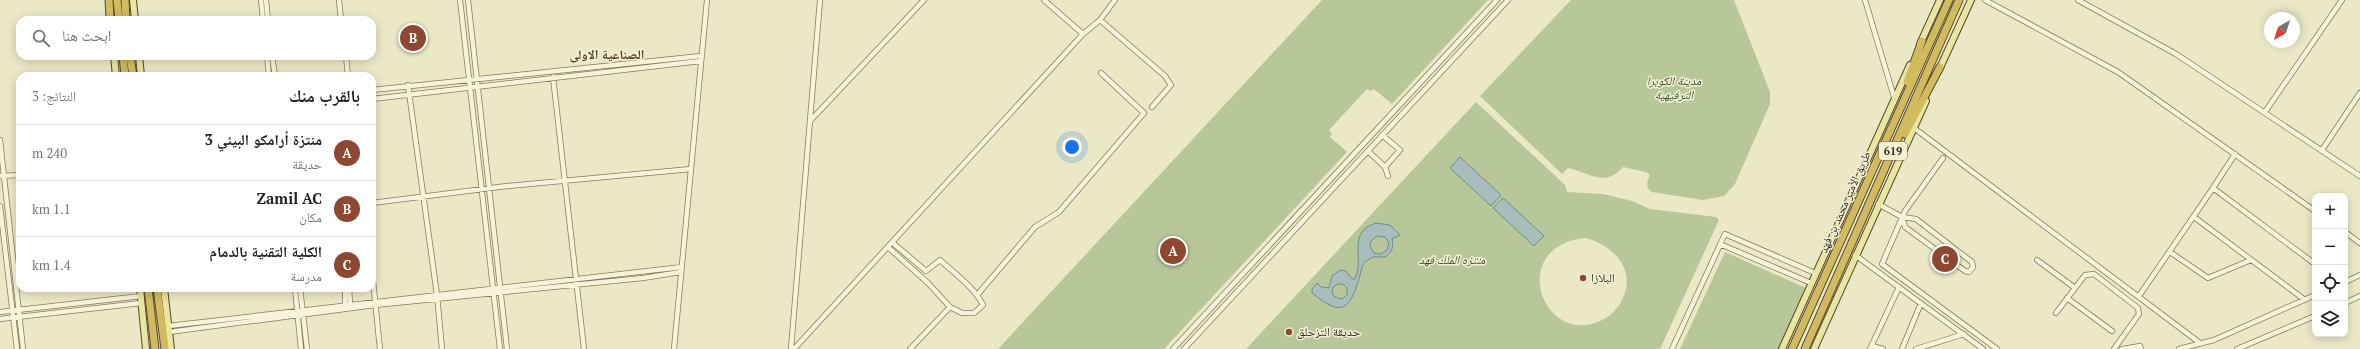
<!DOCTYPE html>
<html lang="ar">
<meta charset="utf-8">
<style>
:root{--surface:#fff;--page:#f2f2f2;--text:#222;--muted:#767676;--line:#e0e0e0;--accent:#8d4832}
body{margin:0;font-family:"PT Serif","Noto Naskh Arabic",serif;background:var(--page);color:var(--text);direction:rtl}
.controls{position:absolute;right:12px;bottom:12px;display:grid;overflow:hidden;border-radius:8px;box-shadow:0 2px 10px #0003}
.controls button{width:36px;height:36px;display:grid;place-items:center;padding:0;border:0;border-bottom:1px solid var(--line);background:var(--surface);color:var(--text);font:20px sans-serif}
.compass{position:absolute;left:2264px;top:12px;width:36px;height:36px;border-radius:50%;background:var(--surface);box-shadow:0 2px 10px #0003;rotate:219deg}
.you{position:absolute;left:1072px;top:147px;width:14px;height:14px;margin:-10px;border:3px solid #fff;border-radius:50%;background:#1a73e8;box-shadow:0 0 0 6px #1a73e833}
.badge{display:grid;place-items:center;width:26px;height:26px;border-radius:50%;background:var(--accent);color:#fff;font-size:13px;font-weight:700}
.pin{position:absolute;translate:-50% -50%;border:2px solid #fff;box-shadow:0 1px 4px #0006}
.list{margin:0;padding:0;list-style:none}
h2{display:flex;justify-content:space-between;align-items:center;height:52px;margin:0;padding:0 16px;font-size:17px}
h2 small{font-size:13px;font-weight:400;color:var(--muted)}
.list li{display:grid;grid-template-columns:26px 1fr auto;gap:12px;align-items:center;box-sizing:border-box;height:56px;padding:0 16px;border-top:1px solid var(--line)}
.list b{display:block;font-size:15px;white-space:nowrap}
.list p{margin:0;font-size:13px;white-space:nowrap;color:var(--muted)}
.list em{font-size:13px;font-style:normal;color:var(--muted)}
.icon{flex:none;width:22px;height:22px;fill:none;stroke:currentColor;stroke-width:2;stroke-linecap:round;stroke-linejoin:round}
.map{position:relative;flex:none;width:2360px;height:349px;overflow:hidden;direction:ltr}
.search{position:absolute;background:var(--surface);box-shadow:0 2px 10px #0003;left:16px;top:16px;width:360px;height:44px;display:flex;align-items:center;gap:10px;box-sizing:border-box;padding:0 14px;border-radius:12px;color:var(--muted);font-size:15px}
.panel{position:absolute;background:var(--surface);box-shadow:0 2px 10px #0003;left:16px;top:72px;width:360px;height:220px;border-radius:12px;direction:rtl}
.map>svg:first-child{display:block}
.green{fill:#b7c79a;fill-rule:evenodd}
.water{fill:#a7bebd;stroke:#6e8b8b;fill-rule:evenodd}
.lines{fill:none;stroke-linecap:round;stroke-linejoin:round}
.minor-casing{stroke:#847b5d;stroke-width:6}
.major-casing{stroke:#524831;stroke-width:8}
.highway-casing{stroke:#524831;stroke-width:9}
.minor{stroke:#f6f4d8;stroke-width:4.5}
.major{stroke:#eae5a1;stroke-width:6}
.highway{stroke:#d2bb5e;stroke-width:7}
.poi-dot{fill:#8d4832;stroke:#f2f1d4;stroke-width:1.5}
.labels{text-anchor:middle;stroke-width:3;stroke-linejoin:round;paint-order:stroke}
.shield{fill:#f2f1d4;stroke:#6e6955;stroke-width:1}
.shield-label{font-size:11px;font-weight:bold;fill:#352f1f}
.park-label{font-size:12px;font-style:italic;fill:#3c5028;stroke:#f2f1d4}
.street-label{font-size:12px;fill:#352f1f;stroke:#f2f1d4}
.poi-label{font-size:12px;fill:#352f1f;stroke:#f2f1d4;text-anchor:start}
.neighbourhood-label{font-size:13px;font-weight:bold;fill:#5e3d23;stroke:#f2f1d4}
</style>
<div class="map">
<svg width="2360" height="349" viewBox="0 0 2360 349">
<rect width="100%" height="100%" fill="#eae8c5"/>
<path class="green" d="M1322,0h166l-96,104 -18,-15 -3,2 -4,-2 -38,41 3,3 -2,4 17,15 -183,197h-166z
M1571,0h163l36,92v12l-35,80 -11,12 -21,4 -51,-8c-7,-4 -5,-11 -2,-17l-4,-3 -23,-5c-19,21 -32,6 -55,1l-6,6 -82,-78z
M1476,102l89,83 2,7 36,2 29,7 18,8 66,8 3,3 -59,129h-414zM1585,238c29,7 52,32 37,62 -6,12 -15,19 -27,23 -55,18 -86,-77 -10,-85z
M1725,252l81,36 -27,61h-99z"/>
<path class="water" d="M1460,157l41,38 -10,11 -41,-38z
M1503,198l41,38 -10,10 -41,-38z
M1376,223l14,2 10,10 -8,4c2,8 0,13 -7,18h-12l-7,4c-5,5 -5,11 -7,18 -11,36 -20,35 -47,14v-4l5,-6 4,4 8,1 3,-12 8,-6 6,1 6,8h3c10,-22 -9,-46 21,-56zM1377,236l8,1 4,6 -2,7 -6,4 -7,-1 -4,-7 1,-5zM1338,284h5l4,4v7l-5,4 -7,-2 -3,-4 1,-6z"/>
<g class="lines">
<g class="minor-casing">
<path id="minor" d="M261,0l2,20
M266,0l2,20
M339,0l2,20
M460,0l40,349
M468,0l39,349
M1044,0l39,34
M1865,0l29,97
M1985,0l133,72 197,139
M2078,0l98,54 184,122
M1100,20l65,56 6,9 -19,22
M267,56l2,20
M272,56l3,20
M346,56l2,20
M553,77l31,272
M408,85l29,210 5,54
M372,90l329,-34
M372,99l329,-38
M2265,112l77,-112
M810,121l114,-121
M1914,128l286,215
M1382,135l18,15 -15,17
M0,140l23,209
M2322,150l38,-57
M1368,151l17,16 3,9
M1943,158l-38,53 -23,53 115,85
M0,176l20,-1
M2213,188l102,76
M372,203l135,-17 184,-17
M1878,204l24,13 3,10 60,44 4,1 4,-5 -1,-5 -56,-43 -14,-2
M0,206l17,143
M2194,217l111,83
M2345,232l15,11
M1720,244l91,39
M889,248l39,35 22,24 12,6h12l9,-8c-8,-17 -28,-31 -43,-45l-14,11 -33,-28
M2170,252l38,26 43,-18
M1855,255l128,94
M2037,260l38,28
M372,271l8,78
M2345,282l15,-7
M295,288l6,61
M300,288l7,61
M345,288v16
M349,288l1,16
M978,294l57,-67 24,-15 85,-99 -43,-40
M2139,296l74,-108 22,-34
M2067,298l45,33
M2345,303l15,-7
M0,312l141,-16
M2056,313l29,-38 9,-1 44,34 1,6 -25,35
M0,319l141,-16
M168,326l514,-59
M169,332l206,-27 268,-27 38,-6
M1872,346l11,3
M674,349l33,-349
M791,349l29,-349
M794,349l289,-315 17,-14 15,-20
M910,349l40,-42
M1173,349l324,-349
M1184,349l324,-349
M1672,349l53,-115 90,39
M1870,349l29,-62
M1902,349l19,-46
M1916,349l48,-15
M2122,349l18,-3 1,3
M2179,349l35,-9 101,-45
M2237,349l78,-33"/>
</g>
<g class="major-casing">
<path id="major" d="M133,0l2,20
M1920,44l20,-44
M114,56l2,20
M139,56l2,20
M1939,70l32,-70
M140,288l6,61
M164,288l7,61
M1782,349l128,-284
M1814,349l112,-248"/>
</g>
<g class="highway-casing">
<path id="highway" d="M109,0l1,17
M117,0l2,20
M125,0l1,20
M123,56l2,20
M130,56l3,20
M1907,82l15,-41
M1905,134l35,-67
M148,288l7,61
M157,288l8,61
M1792,349l157,-349
M1805,349l154,-349"/>
</g>
<use href="#minor" class="minor"/>
<use href="#major" class="major"/>
<use href="#highway" class="highway"/>
</g>
<g class="poi-dot">
<circle cx="1583" cy="278" r="4"/>
<circle cx="1289" cy="332" r="4"/>
</g>
<g class="labels">
<rect class="shield" x="1879" y="142" width="28" height="18" rx="3"/>
<g class="shield-label">
<text x="1893" y="155">619</text>
</g>
<g class="park-label">
<text x="1674" y="85">مدينة الكوبرا<tspan x="1674" dy="14">الترفيهية</tspan></text>
<text x="1452" y="264">منتزه الملك فهد</text>
</g>
<g class="street-label">
<text transform="translate(1845 202) rotate(-66)" y="4">طريق الأمير محمد بن فهد</text>
</g>
<g class="poi-label">
<text x="1591" y="282">البلازا</text>
<text x="1297" y="336">حديقة التزحلق</text>
</g>
<g class="neighbourhood-label">
<text x="607" y="59">الصناعية الاولى</text>
</g>
</g>
</svg>
<div class="controls">
<button>+</button>
<button>−</button>
<button><svg class="icon" aria-label="locate" viewBox="0 0 24 24"><circle cx="12" cy="12" r="6"/><path d="M12 2v4M12 18v4M2 12h4M18 12h4"/></svg></button>
<button><svg class="icon" aria-label="layers" viewBox="0 0 24 24"><path d="M12 4l9 5-9 5-9-5zM3 14l9 5 9-5"/></svg></button>
</div>
<svg class="compass" viewBox="-18 -18 36 36"><path d="M0-13l5 13h-10z" fill="#e53935"/><path d="M0 13l5-13h-10z" fill="#767676"/></svg>
<div class="you"></div>
<div class="pin badge" style="left:1173px;top:251px">A</div>
<div class="pin badge" style="left:413px;top:38px">B</div>
<div class="pin badge" style="left:1945px;top:259px">C</div>
<div class="search"><svg class="icon" aria-label="search" viewBox="0 0 24 24"><circle cx="10" cy="10" r="6"/><path d="M15 15l6 6"/></svg>ابحث هنا</div>
<section class="panel">
<h2>بالقرب منك<small>النتائج: 3</small></h2>
<ul class="list">
<li><span class="badge">A</span><div><b>منتزة أرامكو البيئي 3</b><p>حديقة</p></div><em>240 m</em></li>
<li><span class="badge">B</span><div><b>Zamil AC</b><p>مكان</p></div><em>1.1 km</em></li>
<li><span class="badge">C</span><div><b>الكلية التقنية بالدمام</b><p>مدرسة</p></div><em>1.4 km</em></li>
</ul>
</section>
</div>
